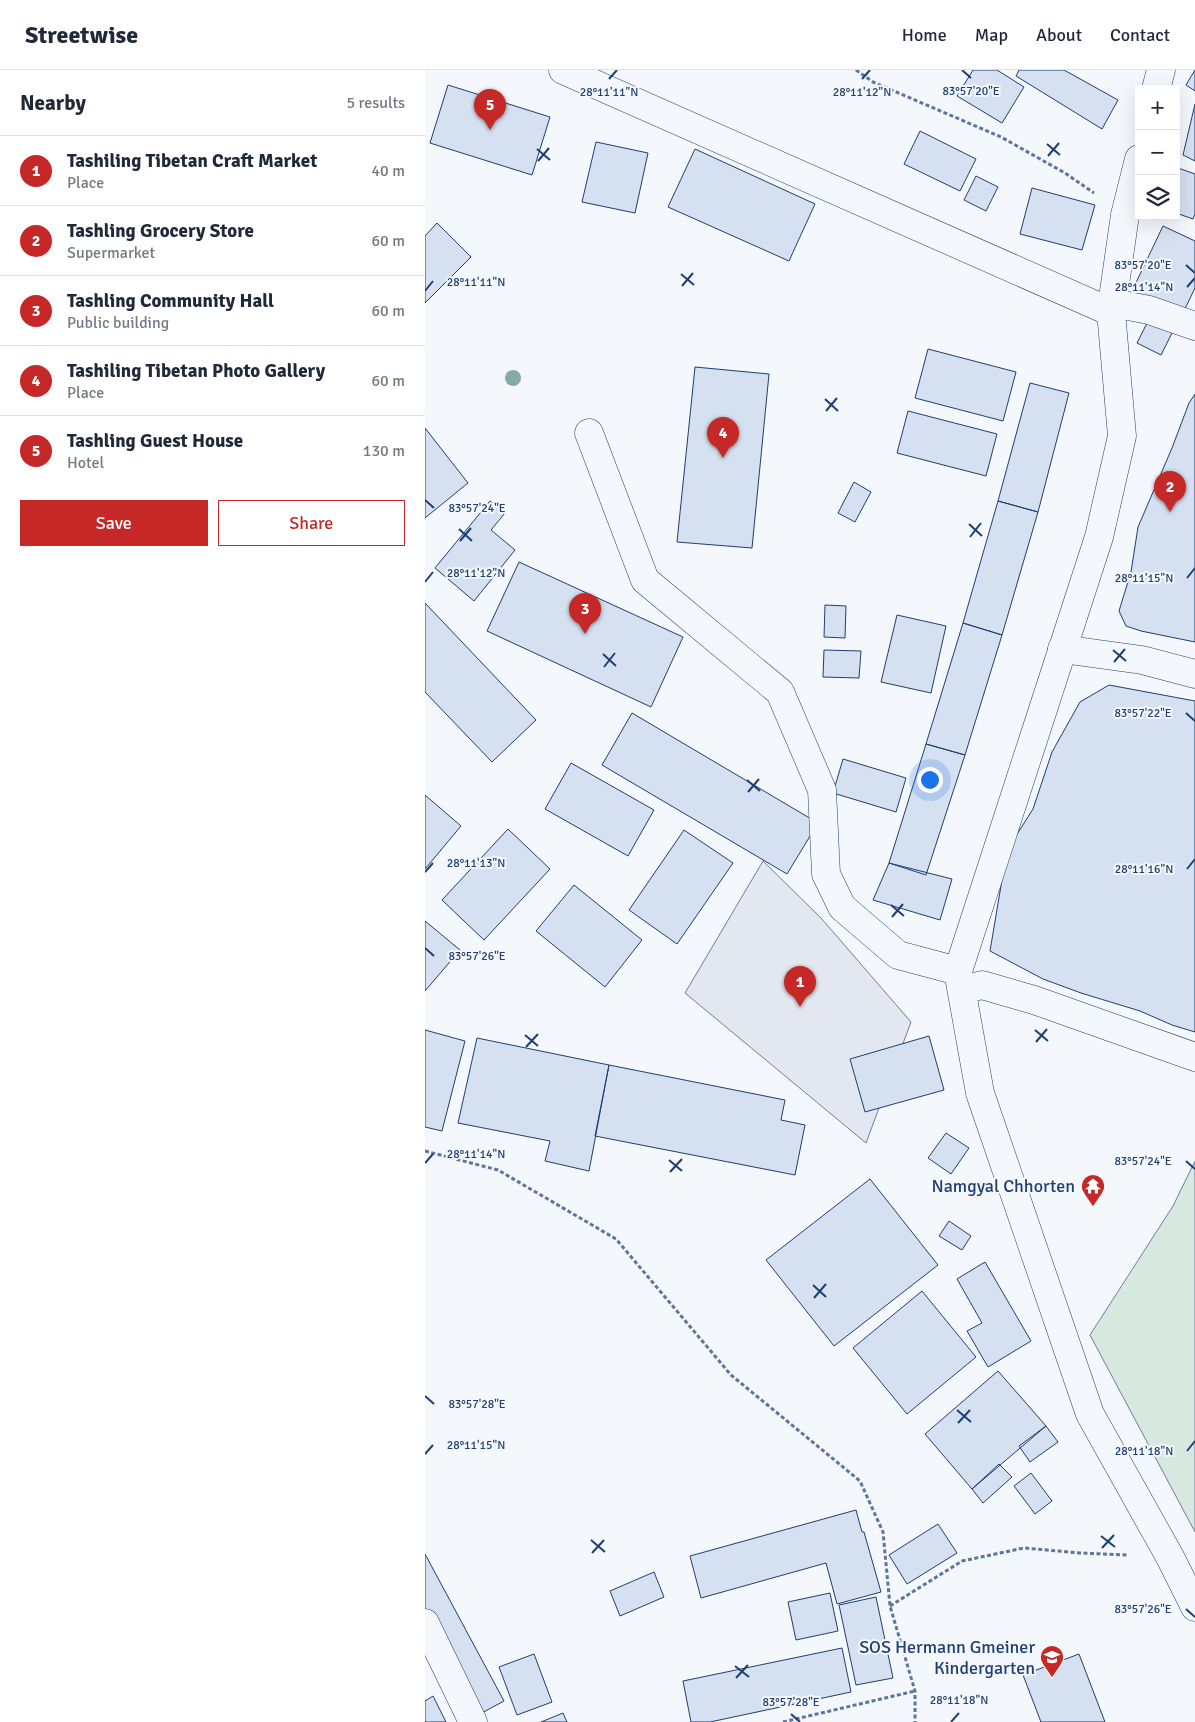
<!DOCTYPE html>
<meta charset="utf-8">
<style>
:root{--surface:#fff;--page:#f2f2f3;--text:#1f2937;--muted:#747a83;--line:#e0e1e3;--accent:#c62828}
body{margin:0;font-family:Signika,sans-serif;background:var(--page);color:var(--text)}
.controls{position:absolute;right:15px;top:15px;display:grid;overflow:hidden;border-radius:0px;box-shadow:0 5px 20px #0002}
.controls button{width:45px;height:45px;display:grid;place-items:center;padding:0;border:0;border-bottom:1px solid var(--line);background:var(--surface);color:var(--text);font:25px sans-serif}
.you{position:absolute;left:504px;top:709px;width:18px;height:18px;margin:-12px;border:4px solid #fff;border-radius:50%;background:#1a73e8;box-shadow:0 0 0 8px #1a73e833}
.badge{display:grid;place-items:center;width:32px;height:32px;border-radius:50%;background:var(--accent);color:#fff;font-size:16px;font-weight:700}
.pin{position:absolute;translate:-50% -41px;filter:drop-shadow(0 1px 2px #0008)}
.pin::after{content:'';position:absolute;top:26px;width:18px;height:15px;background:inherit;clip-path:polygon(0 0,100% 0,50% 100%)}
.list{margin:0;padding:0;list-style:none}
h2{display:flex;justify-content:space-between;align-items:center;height:65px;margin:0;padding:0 20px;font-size:21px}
h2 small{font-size:16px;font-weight:400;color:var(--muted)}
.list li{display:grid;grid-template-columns:32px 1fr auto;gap:15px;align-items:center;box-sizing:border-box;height:70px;padding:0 20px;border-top:1px solid var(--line)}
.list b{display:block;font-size:19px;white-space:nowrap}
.list p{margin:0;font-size:16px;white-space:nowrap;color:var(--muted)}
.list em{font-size:16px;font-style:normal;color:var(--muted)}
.actions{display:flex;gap:10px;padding:15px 20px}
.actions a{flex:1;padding:11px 0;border:1px solid var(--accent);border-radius:0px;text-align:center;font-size:18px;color:var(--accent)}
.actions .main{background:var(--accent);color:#fff}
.icon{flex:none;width:28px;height:28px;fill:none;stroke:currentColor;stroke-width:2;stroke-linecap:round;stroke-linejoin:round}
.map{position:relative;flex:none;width:770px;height:1652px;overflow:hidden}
header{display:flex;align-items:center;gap:30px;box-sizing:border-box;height:70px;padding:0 25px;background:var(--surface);border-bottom:1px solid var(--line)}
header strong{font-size:24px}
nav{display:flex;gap:28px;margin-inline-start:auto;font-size:18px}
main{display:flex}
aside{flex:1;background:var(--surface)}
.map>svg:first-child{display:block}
.green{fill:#d7e8df;stroke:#687fa3}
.parking{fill:#e3e8f0;stroke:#687fa3}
.building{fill:#d5e0f0;stroke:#1d3f73}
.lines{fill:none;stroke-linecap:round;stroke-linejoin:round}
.street-casing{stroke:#1d3f73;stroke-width:29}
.secondary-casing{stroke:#1d3f73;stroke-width:29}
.path{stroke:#5e769c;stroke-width:3;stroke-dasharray:4 2.5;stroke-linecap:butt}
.street{stroke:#f4f7fb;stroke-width:28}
.secondary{stroke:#f4f7fb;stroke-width:28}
.tree{fill:#86aba6}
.ticks{fill:none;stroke:#1d3f73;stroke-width:2}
.labels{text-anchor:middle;stroke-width:4;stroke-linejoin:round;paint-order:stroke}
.poi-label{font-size:18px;fill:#1d3f73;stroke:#f4f7fb;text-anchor:end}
.ticks-label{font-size:12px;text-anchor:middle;fill:#1d3f73;stroke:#f4f7fb;stroke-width:4;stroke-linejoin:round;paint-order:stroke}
</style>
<header>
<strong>Streetwise</strong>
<nav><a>Home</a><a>Map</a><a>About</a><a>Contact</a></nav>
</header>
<main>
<aside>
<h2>Nearby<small>5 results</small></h2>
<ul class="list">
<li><span class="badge">1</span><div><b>Tashiling Tibetan Craft Market</b><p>Place</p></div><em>40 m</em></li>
<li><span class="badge">2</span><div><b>Tashling Grocery Store</b><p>Supermarket</p></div><em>60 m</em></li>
<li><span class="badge">3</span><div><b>Tashling Community Hall</b><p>Public building</p></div><em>60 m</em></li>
<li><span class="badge">4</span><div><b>Tashiling Tibetan Photo Gallery</b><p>Place</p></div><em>60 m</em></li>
<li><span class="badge">5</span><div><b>Tashling Guest House</b><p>Hotel</p></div><em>130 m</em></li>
</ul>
<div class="actions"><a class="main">Save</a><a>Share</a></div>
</aside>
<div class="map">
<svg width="770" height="1652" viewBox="0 0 770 1652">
<rect width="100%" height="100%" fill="#f4f7fb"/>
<path class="green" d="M770,1091v371l-105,-197 83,-129z"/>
<path class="parking" d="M338,791l58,57 90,104 -45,121 -181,-150z"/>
<path class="building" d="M548,0h24l27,17 -22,36 -45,-27z
M594,0h45l54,30 -16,29 -86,-53z
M770,0v21l-9,-6z
M23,15l102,32 -18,58 -102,-32z
M770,34v57l-12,-6z
M495,61l56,28 -16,32 -56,-27z
M171,72l52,11 -13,60 -53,-11z
M270,79l120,55 -26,57 -121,-54z
M753,98l17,6v40l-2,5 -17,-6v-40z
M551,106l22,11 -12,24 -22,-11z
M607,118l63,17 -13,45 -62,-16z
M12,153l34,34 -46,46v-67z
M738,156l32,15v47l-13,27 -50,-24z
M726,245l24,12 -14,28 -24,-12z
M503,279l88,23 -13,49 -88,-23z
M270,297l74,7 -17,174 -75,-6z
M605,313l39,10 -31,119 -40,-11z
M770,324v248l-54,-11 -15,-5 -7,-15 12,-39 7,-45 34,-79 17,-45z
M483,341l89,23 -11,42 -89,-23z
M0,358l43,55 -43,35z
M429,412l17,10 -16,30 -17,-9z
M65,431l15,12 -14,17 24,20 -41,51 -39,-33z
M573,431l40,11 -36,123 -39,-12z
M94,492l164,75 -32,70 -164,-76z
M0,533l111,117 -44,42 -67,-70z
M400,535l21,1 -1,32 -21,-1z
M472,545l49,11 -15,67 -50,-11z
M538,553l39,12 -37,120 -39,-11z
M399,580l37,1 -2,27 -36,-1z
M684,615l86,16v331l-23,-7 -32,-14 -59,-18 -38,-14 -53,-28 17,-101 26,-41 19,-57 28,-50z
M207,643l186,110 -31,51 -185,-109z
M501,674l39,11 -39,120 -37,-12z
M418,689l63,19 -10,34 -63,-19z
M146,693l83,47 -26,46 -83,-47z
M0,725l36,31 -36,43z
M83,759l42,40 -66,71 -42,-40z
M259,760l49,33 -56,81 -48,-34z
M464,793l63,16 -12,41 -67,-20z
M149,815l68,55 -37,47 -69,-56z
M0,851l35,29 -35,41z
M0,960l40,11 -23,90 -17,-4z
M504,966l15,54 -79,22 -15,-53z
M52,968l132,27 -20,106 -44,-10 5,-20 -92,-18z
M184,995l176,35 -4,20 24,5 -10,50 -200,-39z
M521,1063l23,15 -18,26 -23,-16z
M445,1109l68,86 -104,81 -68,-86z
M524,1151l22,15 -9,14 -23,-14z
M560,1192l46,79 -43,26 -21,-36 15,-8 -25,-44z
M497,1221l54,66 -69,57 -54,-66z
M573,1301l48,55 -74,63 -47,-55z
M621,1356l12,16 -28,20 -11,-16z
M574,1394l13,13 -29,26 -11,-14z
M606,1403l21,28 -17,13 -21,-28z
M431,1440l6,22h2l17,60 -44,12 -11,-41 -125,35 -11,-42z
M513,1454l19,29 -50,31 -18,-29z
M0,1484l79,147 -26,14 -53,-103z
M229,1502l10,25 -44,19 -10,-25z
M405,1523l8,38 -42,9 -8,-38z
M451,1527l17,81 -37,7 -17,-80z
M417,1578l9,44 -141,30h-19l-8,-41z
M109,1584l18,48 -35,13 -18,-48z
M654,1584l26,68h-64l-18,-47z
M8,1626l13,26h-21v-21z
M138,1643l4,9h-26z"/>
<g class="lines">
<g class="street-casing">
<path id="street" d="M138,0l548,242
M688,233l36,7 46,16
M164,363l56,147 135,112 42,98 4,84 16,33 56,48 60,16
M637,579l80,11 53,14
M537,920l20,-5 52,15 161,57
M0,1553l48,99"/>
</g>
<g class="secondary-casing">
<path id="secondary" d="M731,19l5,-19
M714,89l-14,56 -14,97 11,124 -23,101 -141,434 22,122 110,321 80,143 25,50"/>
</g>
<path class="path" d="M431,0l17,12 128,55 64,36 29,20
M0,1081l73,19 118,69 115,136 129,106 23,51 7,74 25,85v31
M465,1536l72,-45 62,-13 56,5 47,2
M358,1652l132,-31"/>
<use href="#street" class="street"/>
<use href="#secondary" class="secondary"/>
</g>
<circle class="tree" cx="88" cy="308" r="8"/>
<path class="ticks" d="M537,0l9,8M184,9l8,-9M437,9l8,-9M622,74l13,11M112,79l13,11M623,86l11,-13M113,91l11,-13M761,195l9,8M256,204l13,11M257,216l11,-13M762,217l8,-9M0,221l8,-10M400,329l13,12M401,341l11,-13M0,430l9,8M544,454l13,12M34,459l13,12M545,467l11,-14M35,471l11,-13M762,508l8,-10M0,512l8,-10M688,580l13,11M178,584l13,12M689,592l11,-13M179,597l11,-14M761,643l9,8M322,710l13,11M323,722l11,-13M762,799l8,-10M0,802l8,-9M466,835l13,11M467,847l11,-13M0,878l9,8M610,960l13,11M100,965l13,11M611,972l11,-13M101,977l12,-13M244,1090l13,11M761,1091l9,8M0,1093l8,-9M245,1102l12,-13M388,1215l13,12M389,1228l12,-14M0,1326l9,8M532,1340l14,12M533,1353l12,-13M762,1381l8,-10M0,1384l8,-9M676,1466l14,11M166,1470l14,12M677,1478l12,-13M167,1483l12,-13M761,1539l9,8M310,1596l14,11M311,1608l12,-13M366,1644l9,8M526,1652l8,-9"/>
<defs>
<g id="temple-pin" transform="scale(1.25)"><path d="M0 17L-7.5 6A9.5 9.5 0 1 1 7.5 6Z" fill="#c62828" stroke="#f4f7fb"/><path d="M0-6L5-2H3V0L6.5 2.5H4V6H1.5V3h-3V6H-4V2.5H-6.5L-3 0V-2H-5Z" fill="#fff"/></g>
<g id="school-pin" transform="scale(1.25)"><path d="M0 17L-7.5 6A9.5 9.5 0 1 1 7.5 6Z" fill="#c62828" stroke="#f4f7fb"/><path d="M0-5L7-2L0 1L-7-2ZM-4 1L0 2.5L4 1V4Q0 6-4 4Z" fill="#fff"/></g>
</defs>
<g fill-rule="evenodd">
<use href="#temple-pin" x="668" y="1116"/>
<use href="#school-pin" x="627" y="1587"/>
</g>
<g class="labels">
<g class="poi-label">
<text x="650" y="1122">Namgyal Chhorten</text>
<text x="610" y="1583">SOS Hermann Gmeiner<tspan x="610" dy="21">Kindergarten</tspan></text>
</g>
</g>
<g class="ticks-label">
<text x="546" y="25">83°57'20"E</text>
<text x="184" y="26">28°11'11"N</text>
<text x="437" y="26">28°11'12"N</text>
<text x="718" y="199">83°57'20"E</text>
<text x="51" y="216">28°11'11"N</text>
<text x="719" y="221">28°11'14"N</text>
<text x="52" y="442">83°57'24"E</text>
<text x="51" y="507">28°11'12"N</text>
<text x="719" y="512">28°11'15"N</text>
<text x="718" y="647">83°57'22"E</text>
<text x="51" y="797">28°11'13"N</text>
<text x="719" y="803">28°11'16"N</text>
<text x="52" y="890">83°57'26"E</text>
<text x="51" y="1088">28°11'14"N</text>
<text x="718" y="1095">83°57'24"E</text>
<text x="52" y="1338">83°57'28"E</text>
<text x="51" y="1379">28°11'15"N</text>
<text x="719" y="1385">28°11'18"N</text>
<text x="718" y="1543">83°57'26"E</text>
<text x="534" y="1634">28°11'18"N</text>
<text x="366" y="1636">83°57'28"E</text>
</g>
</svg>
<div class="controls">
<button>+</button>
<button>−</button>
<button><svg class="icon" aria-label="layers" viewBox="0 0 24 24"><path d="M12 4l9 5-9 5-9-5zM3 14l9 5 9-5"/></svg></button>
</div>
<div class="you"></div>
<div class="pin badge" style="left:375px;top:937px">1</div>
<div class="pin badge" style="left:745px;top:442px">2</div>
<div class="pin badge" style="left:160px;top:564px">3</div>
<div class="pin badge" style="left:298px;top:388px">4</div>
<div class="pin badge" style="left:65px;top:60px">5</div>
</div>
</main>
